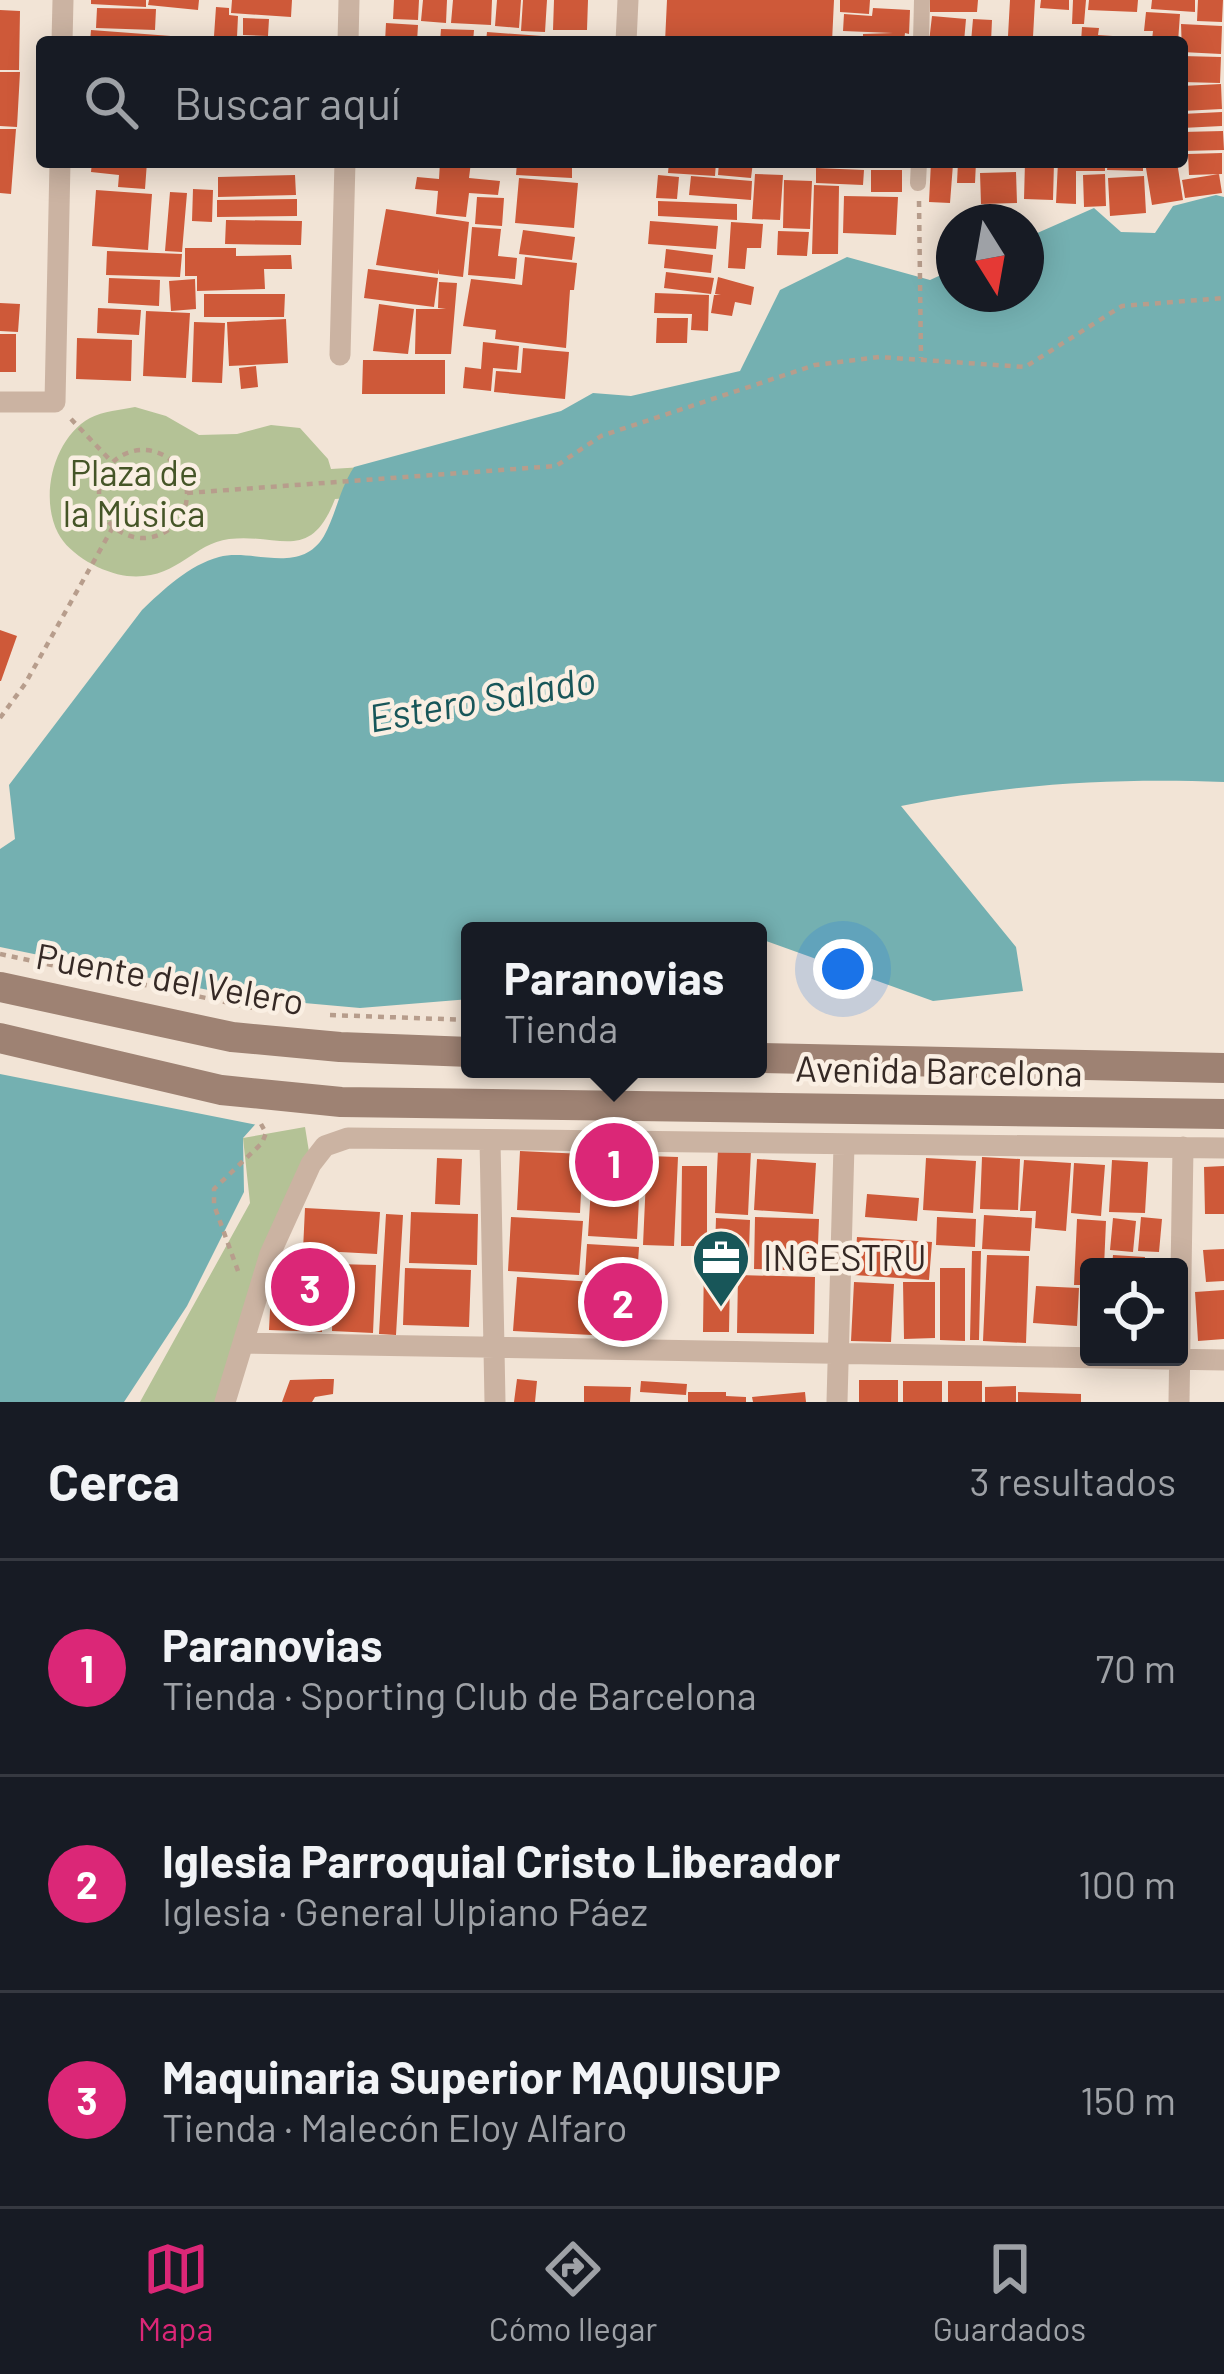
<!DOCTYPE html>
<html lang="es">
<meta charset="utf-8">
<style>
:root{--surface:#171b24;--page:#20242c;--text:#f1f3f6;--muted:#9ea1a6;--line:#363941;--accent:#db2777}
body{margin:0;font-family:Barlow,sans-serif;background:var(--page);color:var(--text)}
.controls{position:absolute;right:36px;bottom:36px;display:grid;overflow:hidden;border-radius:12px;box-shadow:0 6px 30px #0003}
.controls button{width:108px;height:108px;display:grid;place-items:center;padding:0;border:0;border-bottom:3px solid var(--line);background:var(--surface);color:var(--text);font:60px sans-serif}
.compass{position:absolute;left:936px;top:204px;width:108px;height:108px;border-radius:50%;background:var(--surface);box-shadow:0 6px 30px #0003;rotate:169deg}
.you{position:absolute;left:843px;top:969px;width:42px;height:42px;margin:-30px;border:9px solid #fff;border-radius:50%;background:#1a73e8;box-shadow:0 0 0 18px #1a73e833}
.badge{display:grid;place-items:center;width:78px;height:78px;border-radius:50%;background:var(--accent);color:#fff;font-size:39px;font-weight:700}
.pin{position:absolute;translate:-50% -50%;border:6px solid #fff;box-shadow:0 3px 12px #0006}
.popup{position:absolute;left:461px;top:922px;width:306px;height:156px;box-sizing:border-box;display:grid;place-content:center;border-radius:12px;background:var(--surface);filter:drop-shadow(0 3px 9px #0005);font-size:39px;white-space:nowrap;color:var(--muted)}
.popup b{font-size:45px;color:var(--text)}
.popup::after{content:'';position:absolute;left:50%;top:100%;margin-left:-24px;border:24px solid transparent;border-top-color:var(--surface)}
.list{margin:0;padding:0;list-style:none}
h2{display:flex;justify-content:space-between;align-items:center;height:156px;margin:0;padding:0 48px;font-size:51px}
h2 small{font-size:39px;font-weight:400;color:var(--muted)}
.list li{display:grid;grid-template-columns:78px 1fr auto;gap:36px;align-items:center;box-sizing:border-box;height:216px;padding:0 48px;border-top:3px solid var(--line)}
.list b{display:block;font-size:45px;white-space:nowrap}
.list p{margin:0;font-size:39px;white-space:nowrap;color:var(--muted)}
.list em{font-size:39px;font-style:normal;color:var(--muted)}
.icon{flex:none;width:66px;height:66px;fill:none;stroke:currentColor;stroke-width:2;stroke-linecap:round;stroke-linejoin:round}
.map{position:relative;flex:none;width:1224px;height:1402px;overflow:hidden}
.search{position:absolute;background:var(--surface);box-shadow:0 6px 30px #0003;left:36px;right:36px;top:36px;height:132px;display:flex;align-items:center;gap:30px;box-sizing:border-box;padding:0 42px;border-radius:12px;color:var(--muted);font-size:45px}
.sheet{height:804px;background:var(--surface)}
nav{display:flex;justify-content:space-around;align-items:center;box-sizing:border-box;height:168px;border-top:3px solid var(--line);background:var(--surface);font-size:33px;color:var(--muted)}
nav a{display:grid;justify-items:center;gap:6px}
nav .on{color:var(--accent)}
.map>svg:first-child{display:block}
.green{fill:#b4c296}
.water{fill:#74b0b1}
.pier{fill:#f2e4d6}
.building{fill:#ce5939}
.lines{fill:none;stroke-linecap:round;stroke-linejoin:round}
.path{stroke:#b79d8c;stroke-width:4.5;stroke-dasharray:6 6;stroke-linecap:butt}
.pedestrian{stroke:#cbb3a2;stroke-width:16}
.minor{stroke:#cbb3a2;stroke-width:21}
.secondary{stroke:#9e8273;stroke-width:30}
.labels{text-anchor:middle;stroke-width:9;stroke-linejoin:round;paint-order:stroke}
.park-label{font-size:36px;fill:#455527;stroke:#faefe3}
.street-label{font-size:36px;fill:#352925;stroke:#faefe3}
.poi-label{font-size:36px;fill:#352925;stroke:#faefe3;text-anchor:start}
.water-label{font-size:39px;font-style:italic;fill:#185659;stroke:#faefe3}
</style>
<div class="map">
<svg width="1224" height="1402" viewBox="0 0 1224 1402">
<rect width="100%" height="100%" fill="#f2e4d6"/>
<path class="green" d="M135,407l31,9 33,19 38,-1 34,-9 29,3 28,31 3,10 179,-11 6,29 -181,12c-25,65 -55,34 -106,40 -38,5 -52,42 -102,37 -24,-3 -58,-21 -69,-43 -19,-37 -4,-95 32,-115 13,-7 31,-8 45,-11z
M305,1127l6,37 -87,238h-84l110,-199 -7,-65z"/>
<path class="water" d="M1216,195l8,2v585c-112,-4 -213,2 -323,24l115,141 7,44 -90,10 -175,-63v-7h-288v68l-110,9 -117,130 1,54 -57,114 -63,96h-124v-553l15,-10 -6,-54 133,-175c21,-20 47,-45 77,-53 34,-9 81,19 105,-21 12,-22 16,-48 30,-69l207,-56 32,-18 38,3 109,-25 40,-81 67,-33 83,23 24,-11v25h72v-56l68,-30 27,24 34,1 18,-27z"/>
<path class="pier" d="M0,947l247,51 113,10h70l-67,5 -101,113 -262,-52z"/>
<path class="building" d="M91,0h55v7l-55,-3z
M149,0h50l-1,10 -50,-5z
M232,0h60l-1,17 -60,-4z
M394,0h25l-1,20 -25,-1z
M423,0h24l-1,23 -25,-2z
M453,0h39l-1,25 -40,-2z
M497,0h24l-2,28 -24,-2z
M523,0h24l-2,32 -24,-1z
M554,0h34l-1,30h-34z
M667,0h167l-2,42h-167z
M840,0h30l-1,14 -29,-2z
M930,0h48l-1,12h-47z
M1010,0h25l-2,37 -25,-1z
M1041,0h28v10l-29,-2z
M1073,0h13l-2,24h-12z
M1089,0h49l-1,12 -49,-2z
M1152,0h43v12l-44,-3z
M1198,0h25l-1,22 -25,-1z
M216,7l13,1v7l9,1 -1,21 -23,-1z
M97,8l59,1 -1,21 -59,-2z
M873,8l37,2 -1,24 -4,-1 -1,9h-41v-8l30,-1 -50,-2 1,-17 28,2z
M0,10l20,1 -1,59h-19z
M1146,12l34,2 -2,28 -26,-2 1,-9h-9z
M932,16l34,3 -2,23h-35z
M243,18l26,1 -1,17 -25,-1z
M973,19l19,1 -1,22h-20z
M386,23l32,2 -1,17h-32z
M1181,24l41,2 -1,28 -39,-2z
M1082,27l17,1 -1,7 44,3v4h-61z
M441,29l33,1 -1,12h-33z
M91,30l120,9v3h-121z
M487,32l96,7v3h-97z
M1182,56l39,1 -1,26 -38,-1z
M0,72h20l-3,55 -17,-1z
M1221,84l1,25 -40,2v-25z
M1222,112v14l-40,2v-14z
M0,129h16l-5,65 -11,-1z
M1223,131l1,19 -42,1v-19z
M1222,153v21l-33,1 -1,-21z
M92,162h55l-2,27 -27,-2 1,-12 -28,-3z
M440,162h31l-2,16 31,3 -2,14 -29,-2 -3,24 -30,-3 2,-23 -23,-2 2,-12 22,2z
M517,162h55v16l-56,-3z
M669,162h47l-1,14 -47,-3z
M719,162h34l-2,16 -33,-3z
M931,162l22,2 -3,39 -21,-1z
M958,162h18l-1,21h-18z
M1025,162h29l-1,38 -29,-1z
M1058,162h47v9h-29v33l-20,-1z
M1108,162h35v9l-36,-1z
M1145,162h32l6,38 -31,5z
M816,168l48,2 -1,15 -47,-2z
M871,170h31v22h-31z
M1016,172l1,31 -36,1 -1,-31z
M755,174l28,1 -3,45 -28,-1z
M1105,174l1,32 -22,1 -1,-32z
M1219,174l3,19 -37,5 -3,-18z
M295,175l1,20 -78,2v-20z
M658,175l21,2 -2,22 -21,-1z
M691,176l61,5 -1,19 -62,-5z
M1144,176l2,37 -36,3 -2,-38z
M519,178l59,5 -4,45 -59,-5z
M784,180l28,1 -2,48 -27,-1z
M814,185l25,1 -1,68h-26z
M193,189l20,1 -1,32 -20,-1z
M96,190l56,4 -4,56 -56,-4z
M170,192l17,1 -5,59 -17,-1z
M844,196l54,1 -2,38 -53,-2z
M477,197l27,1 -2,28 -27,-2z
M297,199v17l-80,1v-17z
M658,201l79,3v16l-79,-4z
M386,209l83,13 -6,55 -24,-3v-5l-1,5 -62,-9z
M226,220l76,1 -1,24 -76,-1z
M650,221l68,5 -2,23 -68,-5z
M731,222l32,2 -2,24h-14l-2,21 -17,-1z
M472,227l29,2 -3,27 19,2 -2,21 -47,-4z
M523,230l52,7 -3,23 -53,-6z
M778,231l31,1 -2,24 -30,-1z
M185,248h51v8l55,-1 1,14h-28l1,20 -68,2v-15h-12z
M666,249l47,6 -2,18 -47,-5z
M107,251l75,3 -2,23 -74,-2z
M525,257l52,6 -3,27h-4l-4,58 -71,-9 1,-9 -33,-4 8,-47 51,6z
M368,269l70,9 -4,29 -70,-9z
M666,272l48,6 -3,16 -47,-6z
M718,277l36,10 -3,18 -16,-3 -3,14 -21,-3 3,-18h7l-6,-1z
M109,278l51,2 -1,26 -51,-3z
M195,279l1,30 -25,2 -2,-30z
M439,282l18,1 -6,71h-36l1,-45h30l-8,-1z
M655,293l54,2 -1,36 -17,-1 1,-16 -38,-1z
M204,294h81l-1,23h-80z
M0,303l20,1 -2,28 -18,-1z
M379,304l35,5 -6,45 -35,-3z
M98,308l43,2 -2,25 -42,-2z
M146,311l44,2 -4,65 -43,-2z
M657,318h31l-1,25h-31z
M286,319l2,44 -59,3 -2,-44z
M194,322l31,1 -3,60 -30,-1z
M0,334h16v38h-16z
M77,338l55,2 -1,41 -55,-2z
M483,342l36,4 -2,24 -24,-2 -2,23 -28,-3 2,-21 16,2z
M523,348l46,4 -4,47 -71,-7 2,-21 25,2z
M363,360h82v34h-83z
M256,366l2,21 -17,2 -2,-21z
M0,630l17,6 -16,45h-1z
M718,1149l33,1 -3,65 -33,-2z
M520,1151l63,3 -3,59 -63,-3z
M593,1155l48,3 -4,81 -49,-3z
M647,1156l31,1 -4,89 -31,-1z
M982,1157l38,2 -2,51 -38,-1z
M437,1158l25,1 -2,46 -25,-1z
M926,1158l50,3 -3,52 -50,-3z
M757,1159l59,4 -3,51 -59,-4z
M1024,1160l47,3 -5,68 -31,-3 1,-17h-16z
M1112,1160l36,2 -3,51 -36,-1z
M1074,1163l31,2 -4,51 -30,-3z
M682,1166h25v80h-26z
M1224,1166v48h-19l-1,-47z
M867,1194l52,4 -2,23 -52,-4z
M305,1208l75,4 -3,42 -74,-4z
M411,1212l67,2 -1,51 -68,-2z
M386,1214l17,1 -7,120 -17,-1z
M984,1215l48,3 -2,33 -48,-2z
M511,1217l72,4 -4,54 -71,-4z
M755,1217l64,2 -2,52 -63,-2z
M937,1217l39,2 -1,28 -39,-2z
M1141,1217l21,2 -3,33 -21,-1z
M716,1218l34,2 -1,31 -34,-2z
M1113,1218l23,3 -3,31 -23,-2z
M1077,1219l29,2 -2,46h-15v18h-15z
M857,1237l75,5 -3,38 -75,-5z
M587,1244l52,3 -2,31 -52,-3z
M1224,1249v32l-18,1 -3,-32z
M972,1251h9l-2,89h-9z
M273,1253l52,3 -3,76 -53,-2z
M987,1255l42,1 -3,87 -43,-2z
M1113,1255l32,2 -1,10h-32z
M704,1258l20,1v16h6l-1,57h-26z
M334,1264l42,1 -3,68 -41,-2z
M405,1268l66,2 -2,57 -66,-2z
M940,1268h25v73l-25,-1z
M738,1275l77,2 -1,57 -77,-1z
M517,1277l77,5 -2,53 -79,-4z
M854,1282l40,2 -3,58 -40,-1z
M903,1282h32v56l-31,1z
M604,1283l26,1 -2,49 -26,-2z
M1036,1286l43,2 -2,38 -44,-3z
M1224,1290v49l-26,2 -3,-49z
M323,1379h11l-1,15 -18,3 -3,5h-30l8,-22z
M517,1379l20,2 -2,21h-21z
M859,1380h39v22h-39z
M641,1381l46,3 -1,11 -46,-3z
M903,1381h39v21h-39z
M948,1381h34v21h-34z
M584,1386l47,1 -1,15h-46z
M1016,1386v16h-31v-15z
M688,1392h38v4l20,1v5h-58z
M805,1392l1,10h-53l-1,-5z
M1018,1392l63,2v8h-63z"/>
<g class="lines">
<path class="path" d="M919,201l2,157
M71,419l41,43
M99 494a44 44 0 1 1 88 0a44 44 0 1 1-88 0Z
M187,493l369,-27 45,-30 214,-71 64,-8 146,10 97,-61 102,-8
M0,718l25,-34 88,-157
M0,954l253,54
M330,1015l140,5
M238,1271l-24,-66v-16l48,-46 4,-10 -5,-9"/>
<path class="pedestrian" d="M921,42l1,-42
M918,183l1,-21"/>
<path class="minor" d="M62,42l1,-42
M348,42l1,-42
M626,42l2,-42
M340,355l5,-193
M0,402h55l5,-240
M490,1140l5,262
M245,1343l979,17
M225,1402l45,-148 41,-90 14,-18 23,-8 876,10
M837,1402l7,-257
M1179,1402l4,-255"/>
<path class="secondary" d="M0,987l232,50 108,10 130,5
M0,1038l221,52 120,12 883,12
M758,1058l466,10"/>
</g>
<defs>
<g id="office-pin" transform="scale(3)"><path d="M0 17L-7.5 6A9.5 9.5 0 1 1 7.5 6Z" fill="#185659" stroke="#faefe3"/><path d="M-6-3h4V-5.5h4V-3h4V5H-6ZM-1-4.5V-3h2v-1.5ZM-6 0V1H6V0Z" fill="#fff"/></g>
</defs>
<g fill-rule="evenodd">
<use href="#office-pin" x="721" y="1258"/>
</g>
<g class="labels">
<g class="park-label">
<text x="134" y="486">Plaza de<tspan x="134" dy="41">la Música</tspan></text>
</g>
<g class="street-label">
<text transform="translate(170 979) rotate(10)" y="13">Puente del Velero</text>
<text transform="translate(939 1071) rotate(1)" y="13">Avenida Barcelona</text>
</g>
<g class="poi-label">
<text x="763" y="1271">INGESTRU</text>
</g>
<g class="water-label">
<text transform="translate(482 699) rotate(-10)" y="14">Estero Salado</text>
</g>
</g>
</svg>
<div class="controls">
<button><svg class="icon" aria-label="locate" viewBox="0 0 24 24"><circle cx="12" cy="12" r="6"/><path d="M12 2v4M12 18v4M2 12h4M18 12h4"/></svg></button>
</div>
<svg class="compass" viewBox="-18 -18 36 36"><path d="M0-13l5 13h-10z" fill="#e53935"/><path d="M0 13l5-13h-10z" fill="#9ea1a6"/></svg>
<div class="you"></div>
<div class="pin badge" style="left:614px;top:1162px">1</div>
<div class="popup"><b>Paranovias</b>Tienda</div>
<div class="pin badge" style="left:623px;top:1302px">2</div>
<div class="pin badge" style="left:310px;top:1287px">3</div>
<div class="search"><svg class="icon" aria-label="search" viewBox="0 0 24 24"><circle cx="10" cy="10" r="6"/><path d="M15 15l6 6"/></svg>Buscar aquí</div>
</div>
<section class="sheet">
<h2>Cerca<small>3 resultados</small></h2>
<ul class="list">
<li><span class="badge">1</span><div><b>Paranovias</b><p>Tienda · Sporting Club de Barcelona</p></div><em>70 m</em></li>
<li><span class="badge">2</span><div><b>Iglesia Parroquial Cristo Liberador</b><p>Iglesia · General Ulpiano Páez</p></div><em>100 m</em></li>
<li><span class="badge">3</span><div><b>Maquinaria Superior MAQUISUP</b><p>Tienda · Malecón Eloy Alfaro</p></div><em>150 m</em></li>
</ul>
</section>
<nav>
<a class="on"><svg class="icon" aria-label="map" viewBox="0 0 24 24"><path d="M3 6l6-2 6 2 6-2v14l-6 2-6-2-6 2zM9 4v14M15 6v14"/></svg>Mapa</a>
<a><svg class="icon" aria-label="directions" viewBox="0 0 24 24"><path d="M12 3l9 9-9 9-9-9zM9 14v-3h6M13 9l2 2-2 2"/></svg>Cómo llegar</a>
<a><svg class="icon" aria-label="saved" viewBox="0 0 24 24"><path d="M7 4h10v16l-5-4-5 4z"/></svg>Guardados</a>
</nav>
